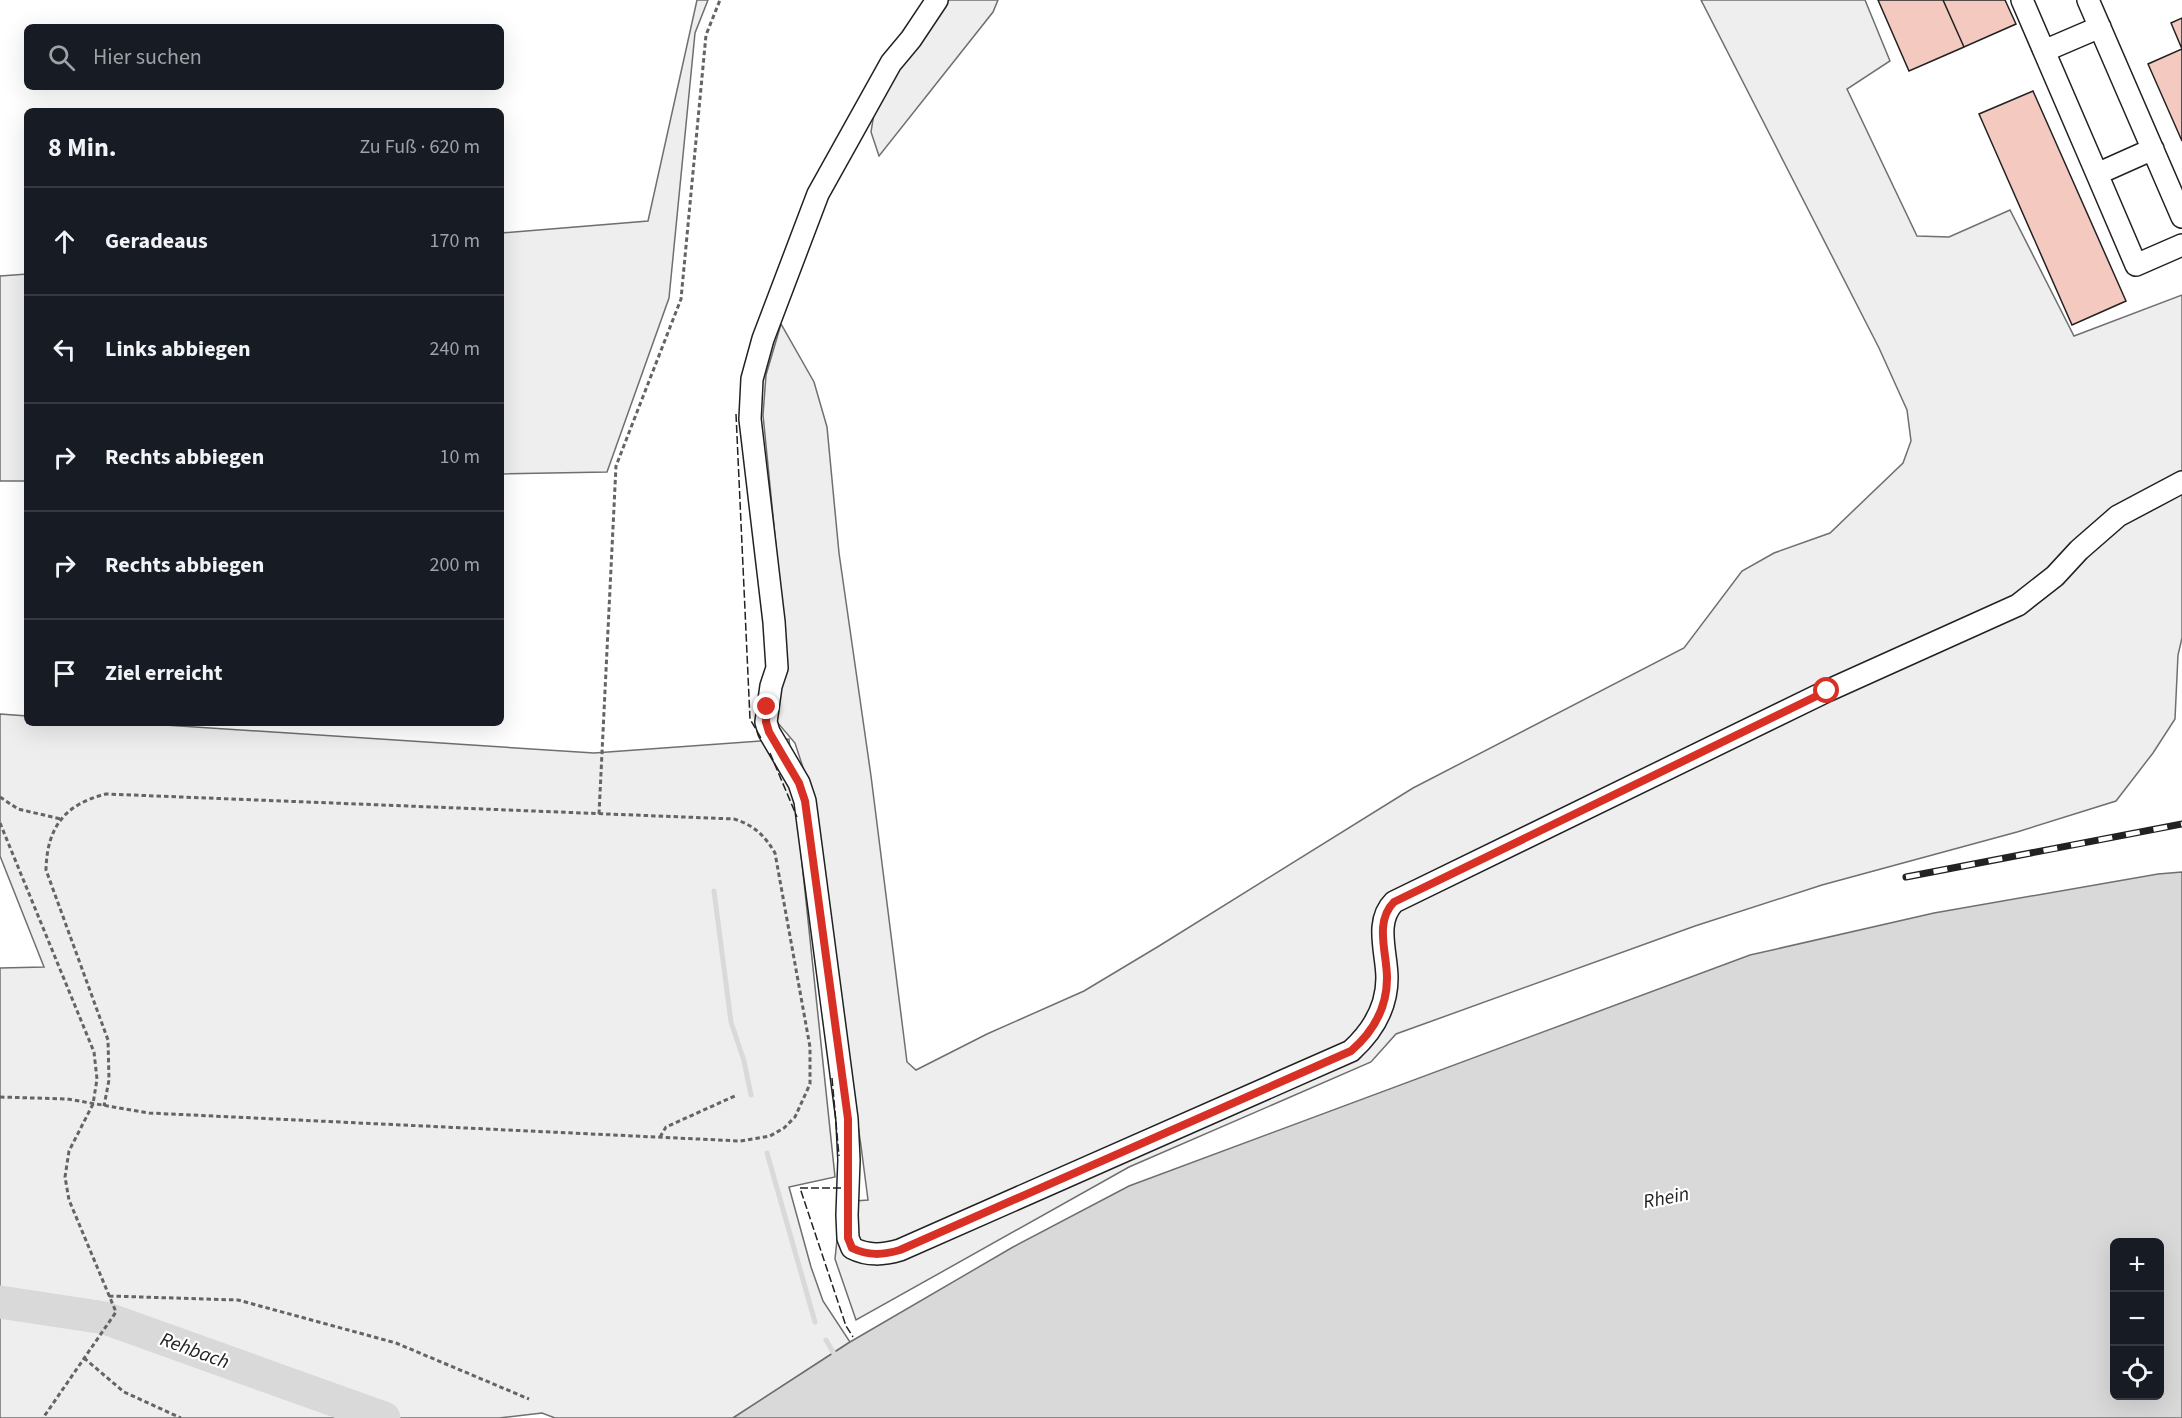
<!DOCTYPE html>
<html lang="de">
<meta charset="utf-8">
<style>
:root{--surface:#171b24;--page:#20242c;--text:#f1f3f6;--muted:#9ea1a6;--line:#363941}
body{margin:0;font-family:"Source Sans 3",sans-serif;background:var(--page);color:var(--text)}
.controls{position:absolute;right:18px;bottom:18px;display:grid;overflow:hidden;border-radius:9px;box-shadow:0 6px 24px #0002}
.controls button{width:54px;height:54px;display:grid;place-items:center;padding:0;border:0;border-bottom:2px solid var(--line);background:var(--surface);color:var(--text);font:30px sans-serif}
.stop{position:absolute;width:18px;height:18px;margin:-14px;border:4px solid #d93025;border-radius:50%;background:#fff}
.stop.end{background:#d93025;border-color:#fff;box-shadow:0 2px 6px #0008}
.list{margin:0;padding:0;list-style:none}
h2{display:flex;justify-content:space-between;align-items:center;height:78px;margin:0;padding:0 24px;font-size:26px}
h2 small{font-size:20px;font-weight:400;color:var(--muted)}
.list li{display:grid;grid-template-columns:39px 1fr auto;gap:18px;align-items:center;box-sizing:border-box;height:108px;padding:0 24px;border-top:2px solid var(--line)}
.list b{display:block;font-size:22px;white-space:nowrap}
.list em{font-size:20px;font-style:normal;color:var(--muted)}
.icon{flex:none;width:33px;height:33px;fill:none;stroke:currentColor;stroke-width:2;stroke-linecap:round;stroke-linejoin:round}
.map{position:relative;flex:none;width:2182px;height:1418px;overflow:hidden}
.search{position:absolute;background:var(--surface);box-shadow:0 6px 24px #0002;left:24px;top:24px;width:480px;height:66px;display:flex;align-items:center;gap:15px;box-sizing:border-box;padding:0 21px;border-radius:9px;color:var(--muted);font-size:22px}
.panel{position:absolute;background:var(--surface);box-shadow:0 6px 24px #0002;left:24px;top:108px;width:480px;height:618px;border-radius:9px}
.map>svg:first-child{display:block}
.green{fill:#eee;stroke:#6f6f6f;stroke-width:1.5}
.water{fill:#d9d9d9;stroke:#6f6f6f;stroke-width:1.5;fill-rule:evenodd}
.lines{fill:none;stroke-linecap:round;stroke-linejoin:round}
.stream{stroke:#d9d9d9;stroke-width:5}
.river{stroke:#d9d9d9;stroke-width:33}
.building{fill:#f3c9c0;stroke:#222;stroke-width:1.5}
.minor-casing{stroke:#222;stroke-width:24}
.path{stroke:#646464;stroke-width:3;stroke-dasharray:4.5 3;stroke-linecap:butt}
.minor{stroke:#fff;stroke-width:21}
.rail-casing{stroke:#222;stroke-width:7}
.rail{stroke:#fff;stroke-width:4.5;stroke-dasharray:14;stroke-linecap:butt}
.fence{stroke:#222;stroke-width:1.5;stroke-dasharray:8 3;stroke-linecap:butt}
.route{stroke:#d93025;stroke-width:8}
.labels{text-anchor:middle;stroke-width:4.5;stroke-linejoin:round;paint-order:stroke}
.water-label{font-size:20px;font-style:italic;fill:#222;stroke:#fff}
</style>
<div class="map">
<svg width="2182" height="1418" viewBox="0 0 2182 1418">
<rect width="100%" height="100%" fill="#fff"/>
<path class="green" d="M697,0h11l-13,33 -26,265 -62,174 -106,2v-241l147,-12z
M949,0h49l-5,12 -114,144 -8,-24 5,-31z
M1701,0h164l25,61 -43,28 70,147 32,1 61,-27 64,126 108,-41v343l-4,17 -3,64 -22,34 -37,48 -99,31 -195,53 -127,41 -299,108 -25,28 -242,105 -273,153 -21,-61 6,-57 27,-2 -7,-54 -52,-360 -14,-43 -18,-21 -4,-16 13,-59 -23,-232 3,-40 15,-51 33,58 13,45 12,126 32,223 36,286 9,8 71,-36 97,-43 75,-45 254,-158 271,-140 58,-77 32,-18 56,-20 73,-70 8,-22 -4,-31 -28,-62z
M27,274v207h-27v-205z
M0,714l27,2v7h107l460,30 195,-14 46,438 -46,10 22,80 12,34 27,41 -117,76h-178l-13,-5 -43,5h-499v-450l44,-1 -44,-111z"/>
<path class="water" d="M2182,872v546h-1449l117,-76 163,-95 116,-61 621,-231 184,-42 224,-39zM2114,1242h46v154h-46z"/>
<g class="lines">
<path class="stream" d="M714,891l17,131 13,39 7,34
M767,1153l48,169
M826,1340l10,17"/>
<path class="river" d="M0,1302l105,16 279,100"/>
</g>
<path class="building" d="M1878,0h65l21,47 -55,24z
M1943,0h62l11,24 -52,23z
M2182,18v123l-34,-77 34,-15 -11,-26z
M2033,91l93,210 -54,24 -93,-211z"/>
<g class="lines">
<g class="minor-casing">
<path id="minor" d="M937,0l-26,39 -20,24 -73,131 -55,145 -11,40 -2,40 24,203 3,46 -6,18 -5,36 3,10 30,51 6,18 42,318 2,41 -2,55 1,23 4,10c16,8 31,7 48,2l451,-199c22,-20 36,-43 36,-73 0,-25 -13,-56 7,-76l433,-211 191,-86 37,-29 24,-26 39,-34 64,-34
M2022,0l75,174 56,-25
M2088,0l94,217
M2044,51l56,-24
M2097,174l39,91 46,-20"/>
</g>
<path class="path" d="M0,797l18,12 43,10
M599,814l17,-348 65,-167 25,-264 14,-35
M0,823l94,229 3,27 -4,25 -24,47 -4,26 4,23 47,112 -73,106
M0,1097l67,2 82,14 591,28 30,-5 14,-8 11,-11 15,-33v-37l-35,-194c-10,-17 -21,-28 -41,-34l-628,-25c-41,10 -59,33 -60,76l62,170 1,40 -5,26
M660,1137l6,-10 71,-32
M109,1296l129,4 158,43 133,56
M84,1358l40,34 57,26"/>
<use href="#minor" class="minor"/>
<g class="rail-casing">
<path id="rail" d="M1906,877l276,-53"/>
</g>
<use href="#rail" class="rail"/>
<path class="fence" d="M736,414l14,305 11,19
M770,753l27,64
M832,1078l7,78
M841,1188h-41l46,138 7,11"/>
</g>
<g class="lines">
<path class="route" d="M767,707l-1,15 3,10 30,51 6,18 43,318v119l4,10c16,8 31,7 48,2l451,-199c22,-19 36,-43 36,-73 0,-25 -13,-56 7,-76l433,-211"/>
</g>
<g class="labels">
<g class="water-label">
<text transform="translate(1666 1197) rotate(-11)" y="7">Rhein</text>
<text transform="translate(195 1350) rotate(20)" y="7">Rehbach</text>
</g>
</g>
</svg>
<div class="controls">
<button>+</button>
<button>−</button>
<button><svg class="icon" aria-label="locate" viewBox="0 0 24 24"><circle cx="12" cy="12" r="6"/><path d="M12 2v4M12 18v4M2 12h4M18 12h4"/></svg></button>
</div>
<div class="stop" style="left:1827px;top:691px"></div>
<div class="stop end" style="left:767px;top:707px"></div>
<div class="search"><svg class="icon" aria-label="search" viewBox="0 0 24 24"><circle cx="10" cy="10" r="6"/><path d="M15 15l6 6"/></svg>Hier suchen</div>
<section class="panel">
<h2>8 Min.<small>Zu Fuß · 620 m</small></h2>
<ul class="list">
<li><svg class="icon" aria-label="ahead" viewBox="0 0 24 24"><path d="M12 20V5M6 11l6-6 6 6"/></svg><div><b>Geradeaus</b></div><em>170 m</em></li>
<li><svg class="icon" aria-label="left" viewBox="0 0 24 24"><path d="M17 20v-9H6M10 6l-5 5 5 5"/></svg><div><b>Links abbiegen</b></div><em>240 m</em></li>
<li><svg class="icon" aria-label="right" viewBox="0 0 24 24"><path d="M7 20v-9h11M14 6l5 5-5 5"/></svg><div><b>Rechts abbiegen</b></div><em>10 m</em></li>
<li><svg class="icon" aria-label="right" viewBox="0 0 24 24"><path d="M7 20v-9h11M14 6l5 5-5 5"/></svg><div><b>Rechts abbiegen</b></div><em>200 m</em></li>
<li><svg class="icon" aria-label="arrive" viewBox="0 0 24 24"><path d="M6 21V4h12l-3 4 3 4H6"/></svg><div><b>Ziel erreicht</b></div></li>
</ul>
</section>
</div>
